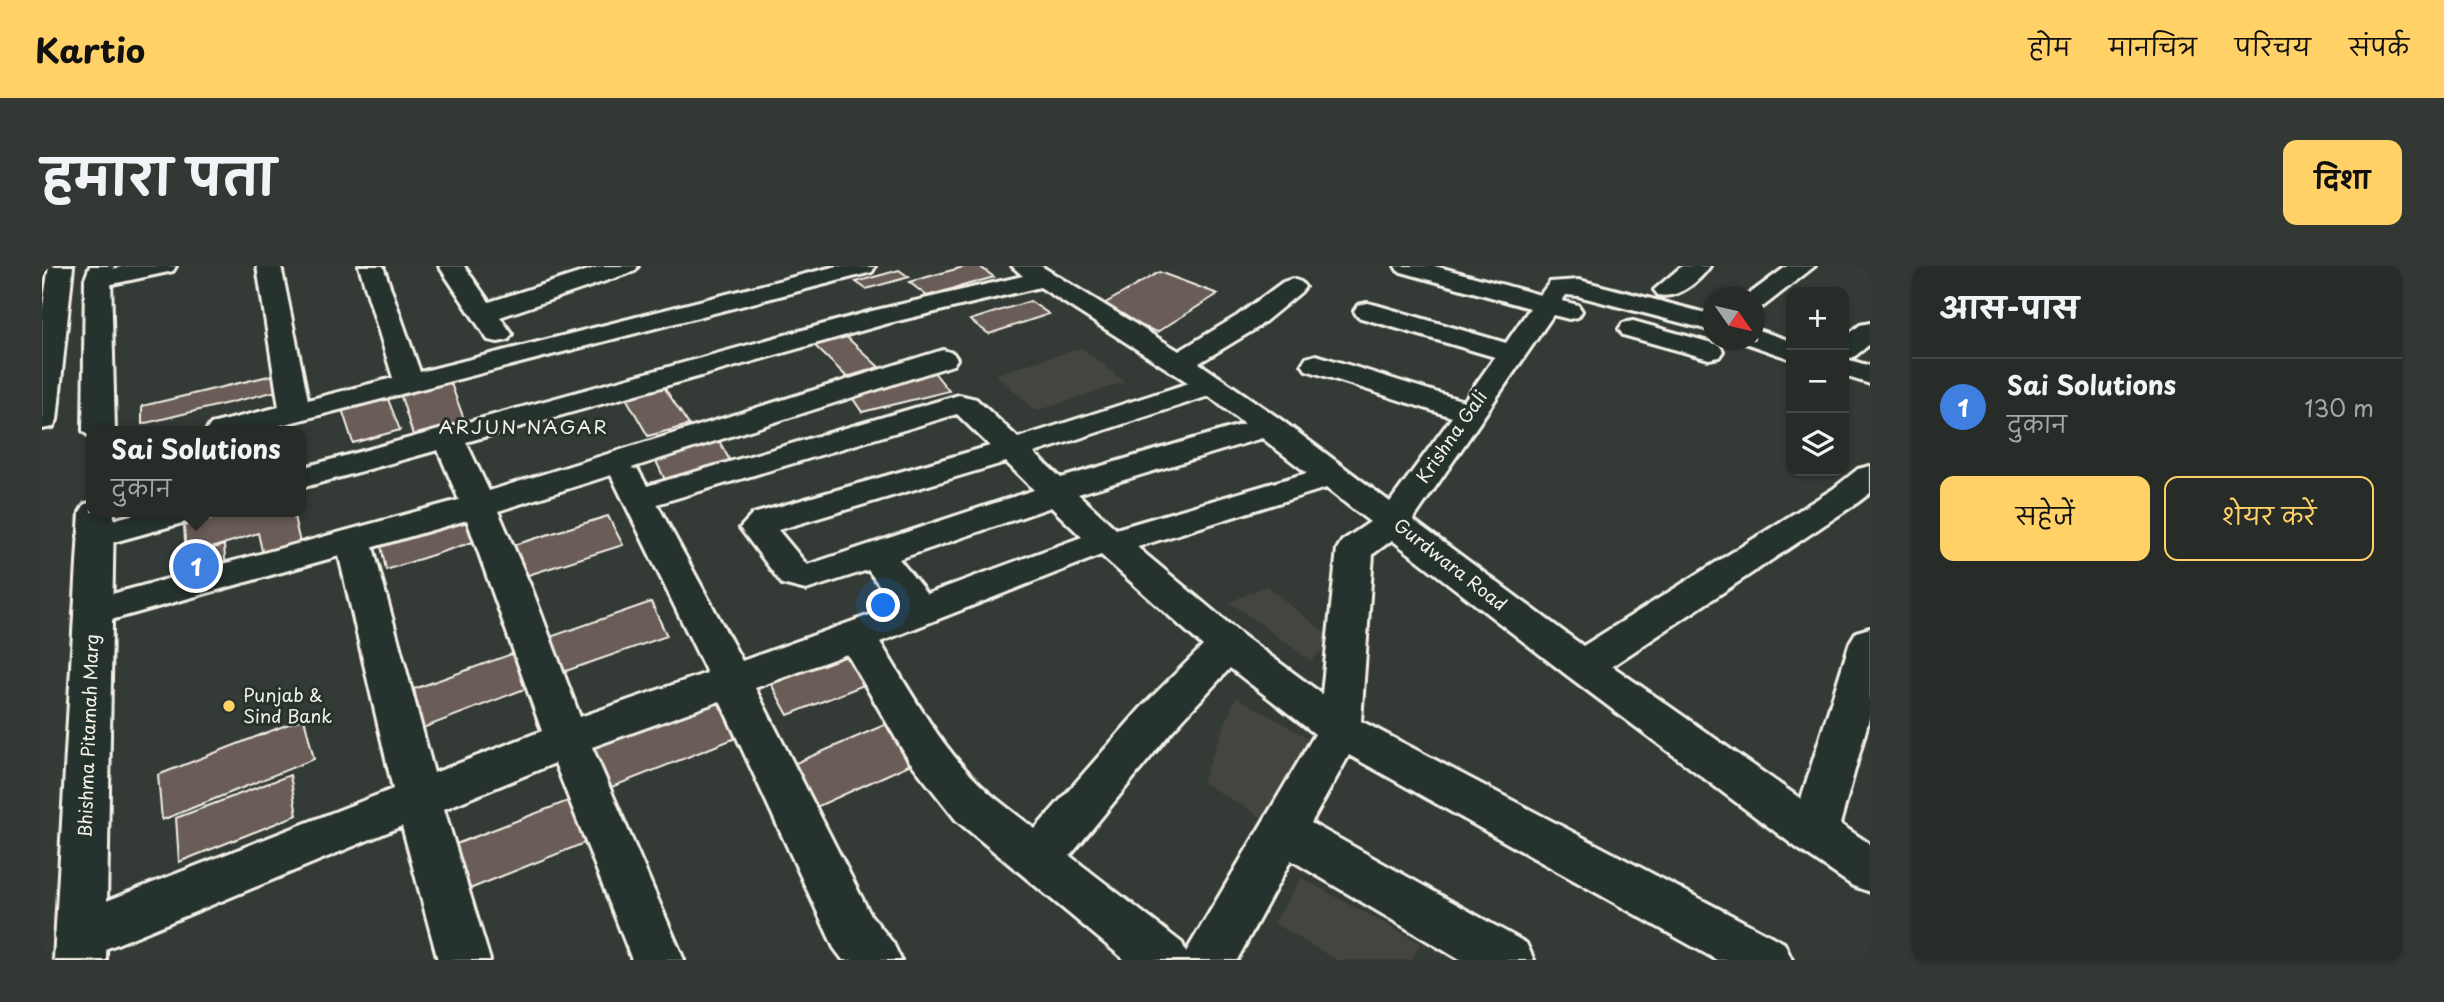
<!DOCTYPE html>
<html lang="hi">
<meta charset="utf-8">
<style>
:root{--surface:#272c28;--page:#333834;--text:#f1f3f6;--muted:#a4a7a8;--line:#434845;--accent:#ffd166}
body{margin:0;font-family:"Playpen Sans","Playpen Sans Deva",sans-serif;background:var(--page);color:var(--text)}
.controls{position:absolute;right:21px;top:21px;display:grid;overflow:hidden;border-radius:14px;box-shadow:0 2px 5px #0004}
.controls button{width:63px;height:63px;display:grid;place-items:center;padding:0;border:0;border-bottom:2px solid var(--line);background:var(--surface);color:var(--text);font:35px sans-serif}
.compass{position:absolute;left:1660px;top:21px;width:63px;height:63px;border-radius:50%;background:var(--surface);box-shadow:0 2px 5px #0004;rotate:124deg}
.you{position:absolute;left:842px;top:340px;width:24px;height:24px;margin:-18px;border:5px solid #fff;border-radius:50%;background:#1a73e8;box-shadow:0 0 0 10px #1a73e833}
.badge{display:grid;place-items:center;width:46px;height:46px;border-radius:50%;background:var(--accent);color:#fff;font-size:23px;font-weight:700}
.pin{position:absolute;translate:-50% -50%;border:4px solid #fff;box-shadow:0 2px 7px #0006}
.popup{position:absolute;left:44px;top:160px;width:220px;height:91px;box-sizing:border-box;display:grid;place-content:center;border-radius:14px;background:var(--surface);filter:drop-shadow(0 2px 5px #0005);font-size:23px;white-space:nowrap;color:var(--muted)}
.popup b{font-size:26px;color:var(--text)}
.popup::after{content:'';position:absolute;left:50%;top:100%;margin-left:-14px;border:14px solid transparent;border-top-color:var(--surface)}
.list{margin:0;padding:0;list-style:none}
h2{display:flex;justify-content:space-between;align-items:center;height:91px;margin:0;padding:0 28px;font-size:30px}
h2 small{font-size:23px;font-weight:400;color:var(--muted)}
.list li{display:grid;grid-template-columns:46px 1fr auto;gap:21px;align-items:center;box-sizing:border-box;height:98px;padding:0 28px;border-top:2px solid var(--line)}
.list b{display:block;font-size:26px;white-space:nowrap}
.list p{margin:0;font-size:23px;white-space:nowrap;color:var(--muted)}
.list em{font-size:23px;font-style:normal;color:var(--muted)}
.actions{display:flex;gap:14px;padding:21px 28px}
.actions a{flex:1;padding:16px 0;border:2px solid var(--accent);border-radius:14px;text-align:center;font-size:24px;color:var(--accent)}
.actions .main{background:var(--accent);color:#111}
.icon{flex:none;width:38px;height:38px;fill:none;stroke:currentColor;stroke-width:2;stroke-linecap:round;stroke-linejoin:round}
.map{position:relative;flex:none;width:1828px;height:694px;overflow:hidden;border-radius:14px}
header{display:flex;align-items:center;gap:42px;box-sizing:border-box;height:98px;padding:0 35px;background:var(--accent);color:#111}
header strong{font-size:33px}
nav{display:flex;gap:38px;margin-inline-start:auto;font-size:24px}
.intro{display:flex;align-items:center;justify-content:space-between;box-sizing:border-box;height:168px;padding:0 42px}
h1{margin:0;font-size:49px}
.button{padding:18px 32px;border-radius:14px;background:var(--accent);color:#111;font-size:24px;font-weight:700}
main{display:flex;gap:42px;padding:0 42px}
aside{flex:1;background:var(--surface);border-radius:14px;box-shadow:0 2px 5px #0004}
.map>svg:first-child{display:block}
.built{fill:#444540}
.building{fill:#6a5d58;stroke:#f4f1e8;stroke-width:2}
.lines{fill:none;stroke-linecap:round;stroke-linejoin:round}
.minor-casing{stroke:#f4f1e8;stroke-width:6}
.secondary-casing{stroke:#f4f1e8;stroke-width:6}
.minor{fill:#26332d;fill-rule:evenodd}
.secondary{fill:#26332d;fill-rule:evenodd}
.poi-dot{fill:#ffd166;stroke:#26332d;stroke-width:2.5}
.labels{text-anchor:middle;stroke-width:6;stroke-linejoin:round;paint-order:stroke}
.street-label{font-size:18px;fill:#f4f1e8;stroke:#26332d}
.poi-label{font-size:18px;fill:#f4f1e8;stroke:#26332d;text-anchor:start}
.neighbourhood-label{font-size:19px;letter-spacing:2px;fill:#f4f1e8;stroke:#26332d}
</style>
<header>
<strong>Kartio</strong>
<nav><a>होम</a><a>मानचित्र</a><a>परिचय</a><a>संपर्क</a></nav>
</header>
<div class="intro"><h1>हमारा पता</h1><a class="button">दिशा</a></div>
<main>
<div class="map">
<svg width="1828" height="694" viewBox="0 0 1828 694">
<rect width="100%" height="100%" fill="#343b36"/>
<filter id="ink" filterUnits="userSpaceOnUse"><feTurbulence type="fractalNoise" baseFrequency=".0143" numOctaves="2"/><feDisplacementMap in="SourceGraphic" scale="14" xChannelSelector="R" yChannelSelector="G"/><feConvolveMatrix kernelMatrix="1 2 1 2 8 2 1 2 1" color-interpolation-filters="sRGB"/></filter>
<g filter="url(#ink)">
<path class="built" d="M1040,82l43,34 -89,29 -40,-37z
M1224,320l68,54 -23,21 -81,-59z
M1194,431l72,41 -40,83 -66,-39z
M1259,612l119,65 -8,17h-76l-62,-37z"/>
<path class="building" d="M925,0h12l15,11 -67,19 -18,-14z
M857,4l10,7 -43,12 -10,-7z
M1117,6l59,22 -61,38 -60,-24z
M988,35l19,13 -60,20 -19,-14z
M797,64l40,37 -32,10 -39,-38z
M891,105l16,20 -87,21 -15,-22z
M231,109l4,16 -135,33v-18z
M407,112l16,44 -52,13 -14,-45z
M618,115l29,44 -41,11 -26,-45z
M344,128l14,36 -47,13 -12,-37z
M676,173l15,27 -66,18 -13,-27z
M420,245l11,31 -87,28 -7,-34z
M191,246h60l9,40 -37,12 -7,-31 -72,23 -2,-30z
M566,250l15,29 -101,32 -11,-31z
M182,279l2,27 -39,12 -1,-28z
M609,336l16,34 -104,36 -13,-35z
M812,376l25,37 -91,36 -22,-40z
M478,385l15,34 -112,43 -9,-39z
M683,426l21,42 -147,58 -17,-46z
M262,452l10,41 -152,61 -4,-45z
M854,454l26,39 -121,55 -24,-43z
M248,509l7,40 -118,47 -3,-44z
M531,533l14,43 -140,56 -9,-47z"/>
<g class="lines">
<g class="minor-casing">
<path id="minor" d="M84,0h50l-3,5 -75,16 -9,-3 -4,-5 4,-5z
M215,0h24l27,134 85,-22 -34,-112h24l37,106 417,-106 38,1 -3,5 -614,159h-52l5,-7 68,-17z
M397,0h25l25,36 112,-36h37l-3,5 -135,46 12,17 -4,6 -10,2 -10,-2z
M970,0h29l138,85 58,-35 46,-34 9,-3 9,3 4,5 -4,5 -44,36 -58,35 81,56 110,83 62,-85 -146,-47 -4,-6 4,-6 10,-3 10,3 138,43 31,-44 -137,-40 -4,-6 4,-6 9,-2 9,2 130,38 24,-35 -132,-37 -3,-5h40l105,29 10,-13 29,-2 134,35v16l-135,-35 -12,-1 -4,6 16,4 4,6 -4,6 -9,2 -16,-4 -140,205 170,126 250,-157 25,-20 12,-3v27l-13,10 -245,163 189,133 49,-157 6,-10 14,-4v87l-30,109 30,20v48l-17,-6 -56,-38 -229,-172 -176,-136 -19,14 -12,167 423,222 8,17h-75l-368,-205 -38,68 215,120 8,17h-74l-169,-100 -54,100h-112l-169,-140 -48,-61 -61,-105 -92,34 115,226 23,29 8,17h-58l-9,-12 -114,-247 -128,46 92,213h-52l-77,-197 -111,46 46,151h-52l-36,-134 -321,133 -18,-7 -8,-17 8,-17 330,-129 -54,-233 -246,69 -14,-4 -5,-9 5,-9 380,-103 -21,-50 -137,38v-20l571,-157 151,-35zM998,21l149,96 -171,55 -42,-39 -17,-4 -312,91 -9,-16 -7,-2 322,-103 4,-6 -4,-6 -10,-3 -10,3 -444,138 -23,-49 423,-119zM1167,130l35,28 -183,54 -27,-25zM915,148l33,32 -237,68 -13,14 42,56 24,6 62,-20 27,36 -153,55 -85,-157zM1220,172l45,35 -191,56 -38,-35zM964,196l28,28 -227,75 -29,-35zM569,209l96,198 -127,44 -47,-125 -35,-81zM1284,222l44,34 -28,19 -5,8 -15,145 -80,-59 -105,-88zM1009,241l31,30 -155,57 -28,-35zM425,254l75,211 -108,42 -61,-226zM1059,289l102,91 -62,62 -106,121c-15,-12 -32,-24 -47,-37 -46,-41 -76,-98 -108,-150zM1188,402l85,66 -129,218 -4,-9 -112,-87 101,-124z
M1640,0h28c-10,15 -33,34 -52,29l-4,-5z
M1745,0h28l-51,40 -9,2v-10h-11z
M1591,55l86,24 4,6 -4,6 -10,2 -86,-24 -4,-6 4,-6z
M1828,57v21l-16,13 -8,2 24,7v18l-26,-8v-38l16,-13z
M1713,63l36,12v18l-46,-16 -2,-3h12z
M100,246h56l-5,8 -97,27 -13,-3 -5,-8 5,-8z"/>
</g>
<g class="secondary-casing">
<path id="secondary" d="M7,0h24l-16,154 -4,7 -11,2v-117z
M48,0h24l-3,13 4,152h-24v7l-8,-7 2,-152z
M49,237v9h23l-8,448h-52l26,-448 5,-8z"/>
</g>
<use href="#minor" class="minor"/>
<use href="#secondary" class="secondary"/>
</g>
</g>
<circle class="poi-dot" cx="187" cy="440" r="7"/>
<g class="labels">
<g class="street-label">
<text transform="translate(1410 171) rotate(-55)" y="6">Krishna Gali</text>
<text transform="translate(1408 299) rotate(38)" y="6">Gurdwara Road</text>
<text transform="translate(47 470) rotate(-88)" y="6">Bhishma Pitamah Marg</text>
</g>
<g class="poi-label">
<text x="201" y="436">Punjab &amp;<tspan x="201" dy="21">Sind Bank</tspan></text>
</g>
<g class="neighbourhood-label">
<text x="482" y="168">ARJUN NAGAR</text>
</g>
</g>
</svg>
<div class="controls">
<button>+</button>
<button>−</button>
<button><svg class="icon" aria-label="layers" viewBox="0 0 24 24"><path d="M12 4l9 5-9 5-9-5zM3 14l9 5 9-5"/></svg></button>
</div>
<svg class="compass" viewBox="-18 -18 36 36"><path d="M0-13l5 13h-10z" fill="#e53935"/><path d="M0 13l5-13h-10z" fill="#a4a7a8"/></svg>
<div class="you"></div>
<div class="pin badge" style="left:154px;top:300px;background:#3f7fe0">1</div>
<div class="popup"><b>Sai Solutions</b>दुकान</div>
</div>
<aside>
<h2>आस-पास<small></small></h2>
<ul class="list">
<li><span class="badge" style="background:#3f7fe0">1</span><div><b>Sai Solutions</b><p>दुकान</p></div><em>130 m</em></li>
</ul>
<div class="actions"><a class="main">सहेजें</a><a>शेयर करें</a></div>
</aside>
</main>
